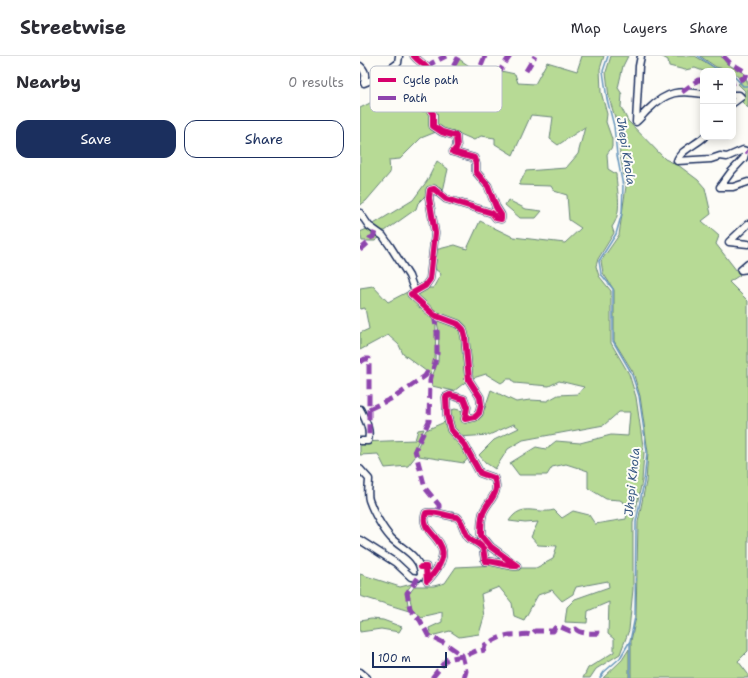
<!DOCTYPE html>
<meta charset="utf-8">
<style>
:root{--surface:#fff;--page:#f7f7f7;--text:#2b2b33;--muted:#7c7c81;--line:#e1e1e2;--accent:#1b2f5e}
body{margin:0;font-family:"Shantell Sans",sans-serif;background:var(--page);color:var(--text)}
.controls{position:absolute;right:12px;top:12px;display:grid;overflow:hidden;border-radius:8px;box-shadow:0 2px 10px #0003}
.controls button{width:36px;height:36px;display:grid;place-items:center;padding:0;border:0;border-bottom:1px solid var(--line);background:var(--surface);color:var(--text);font:20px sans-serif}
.scale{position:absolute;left:12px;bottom:10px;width:75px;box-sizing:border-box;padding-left:4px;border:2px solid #1b2f5e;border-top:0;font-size:11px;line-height:14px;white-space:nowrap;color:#1b2f5e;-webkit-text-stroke:3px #fdfcf7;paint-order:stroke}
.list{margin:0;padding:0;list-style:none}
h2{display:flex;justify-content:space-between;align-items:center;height:52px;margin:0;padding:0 16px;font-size:17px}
h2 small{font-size:13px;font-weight:400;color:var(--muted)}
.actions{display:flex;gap:8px;padding:12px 16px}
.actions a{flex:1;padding:9px 0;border:1px solid var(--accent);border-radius:12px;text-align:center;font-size:14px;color:var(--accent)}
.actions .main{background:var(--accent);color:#fff}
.map{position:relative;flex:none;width:388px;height:622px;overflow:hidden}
header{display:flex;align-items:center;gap:24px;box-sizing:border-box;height:56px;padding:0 20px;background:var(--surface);border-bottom:1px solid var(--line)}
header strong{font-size:19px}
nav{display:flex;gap:22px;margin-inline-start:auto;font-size:14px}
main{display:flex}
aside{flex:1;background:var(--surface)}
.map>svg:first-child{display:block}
.green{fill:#b7da95;stroke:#69847a}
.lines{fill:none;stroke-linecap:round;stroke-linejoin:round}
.stream{stroke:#6696bc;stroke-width:1.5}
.minor-casing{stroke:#1b2f5e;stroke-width:9}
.minor{stroke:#fdfcf7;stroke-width:6}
.quiet{stroke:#8e44ad;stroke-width:5;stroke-dasharray:10 5;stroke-linecap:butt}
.cycleway-casing{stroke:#fdfcf7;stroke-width:8}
.cycleway{stroke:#d6006c;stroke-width:6}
.labels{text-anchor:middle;stroke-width:4;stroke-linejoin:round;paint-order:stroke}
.water-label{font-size:12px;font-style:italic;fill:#3a5a85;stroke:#fdfcf7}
.key{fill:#fdfcf7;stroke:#b9bec9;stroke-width:1}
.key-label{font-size:11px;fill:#1b2f5e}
</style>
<header>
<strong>Streetwise</strong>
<nav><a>Map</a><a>Layers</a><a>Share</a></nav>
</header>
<main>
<aside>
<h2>Nearby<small>0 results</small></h2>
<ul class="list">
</ul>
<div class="actions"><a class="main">Save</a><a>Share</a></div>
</aside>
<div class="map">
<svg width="388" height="622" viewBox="0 0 388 622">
<rect width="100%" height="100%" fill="#fdfcf7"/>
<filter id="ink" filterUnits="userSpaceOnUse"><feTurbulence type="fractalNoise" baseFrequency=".025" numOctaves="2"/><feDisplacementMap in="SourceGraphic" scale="8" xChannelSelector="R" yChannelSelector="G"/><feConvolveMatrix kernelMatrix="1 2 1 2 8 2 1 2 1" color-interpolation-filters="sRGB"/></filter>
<g filter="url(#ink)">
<path class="green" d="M222,0h22l-4,13 1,23 6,22 -1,8 6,17v8l-5,7 1,15 8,5c1,18 7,37 -4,53l2,6 -16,26 -2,7 3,10 12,15v52l18,31 7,23 8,56 -2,28 -9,42v66l-4,41 -9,24 -24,15 -6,9h-7l5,-10 26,-16v-13l-6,-5 1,-32 -21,9 -1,12 -22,-1 2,-15 8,-8 34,-12 -1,-6 -32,6 -3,7 -11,7 -10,-11 -14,5 -14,25 -10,-4 -2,-13 -13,-16 -18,7 3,23 -5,17 -20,3 -9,-6 -19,5 -2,-8 13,-6v-10l-22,5 -8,-9 -3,-14 6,-8h19l11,-3 11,-16 41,-2 12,3h27l17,-9 4,-13 -19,-1 -7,-8 7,-15 -13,1 -16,-2c13,-20 28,-6 45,-11l8,8 11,-7 16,4 6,9 31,-5 3,-13 -9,-6 -14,-1 -18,-11v-17l-22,-7 -14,3 -5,8h-28l-9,-12 26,-16 10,2 10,-8 24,2 31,-8 17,1 2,-24h-11l-15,13 -81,15 -15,9 -13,20 -9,-6 -7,-8 15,-15 25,-12 -5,-4 -25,11 -30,2 -6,-8 -5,-18 7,-2 8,2 1,8 13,-1 8,-10 6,-18 25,12 14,-2 17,1 11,-6 20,-1 6,-7 -25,-6 -10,5 -35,-3 -2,-4h-5l-6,4 -15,-9 -16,5 -6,-51 -28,-14 -22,-19 12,-7h7l8,-14 -8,-7 2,-17 20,-5 12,4 13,-28 33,16 52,6 16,-15 -12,-8 -2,-25 -13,-4 -3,-5 -32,-1 7,-14 40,-3 12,-14 7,-27 -27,18 -8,-6 3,-22 -22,-2 -18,40 -18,-11v-6l-14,-2 -7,4 -21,-9 -8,1 -10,-7v-11l-24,-13h22l17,-3 10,-15 -13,-9 7,-6 5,-9 19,13 -4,8 2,9 8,1 9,-7 8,-12 14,3 3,9 17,1 12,-22 30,9z
M251,0h17l-5,10 -5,22 4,6 -1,13 7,14 37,38 13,6 20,15 7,8 6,26 -9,7 17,15 -3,8 24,31 -11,7 19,19v350l-10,10 10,13v4h-117v-37l5,-24 2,-95 8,-40 2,-30 -8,-56 -7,-24 -19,-31v-51l-11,-17 -2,-12 18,-26 7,-49 -6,-31 -3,-31 -8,-26 -3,-26z
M301,0h34l25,15h-17l-8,-3 -10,2 -16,-4 -1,-6z
M340,0h21l6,8 17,9v3l-5,2 -6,-7 -17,-4z
M386,23l2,4v25l-6,-6 3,-11 -7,-7z
M21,33l48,20c5,7 2,15 7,23l-15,6 -21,21 -11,1 1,13 -24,28 -6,4v-97l14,-7z
M77,105l11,8 -5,22 -5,-4h-10l-1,7 -9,9 -2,6 -31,22 -8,-1 -5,-5 41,-25 14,-19z
M148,144l18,9 16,2 -6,7h-16l-15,-13z
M9,172l11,9 -5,4h-13l-2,-9z
M13,230l15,16 25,-13 -2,5 23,21 2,8 -1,39 -5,12 -27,-20 -4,-9 -11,-10 -28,15v-17l9,-4 -4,-21 -5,1v-21z
M76,261l14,5 12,8 6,50 -14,11 -22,-5 -1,-7 7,-17 1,-30z
M87,365l23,35 -6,7 -45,-7 -3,-6 10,-20z
M64,373l-10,21 1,7 -7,9 -23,2 -7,-14 -18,1v-13l55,-2 3,-10z
M0,518l40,13 12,-3 -6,8 3,19 -49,-15z
M11,563l12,1 19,7 -3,5 -18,-3 -21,3v-11z
M269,593v29h-26l19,-18z"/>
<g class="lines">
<path class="stream" d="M338,0l17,12 9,3
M373,19l10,11h5
M270,587v35
M240,622l4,-6 16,-14 10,-17 5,-24 1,-95 8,-40 3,-30 -8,-56 -8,-24 -18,-31v-52l-12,-15 -2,-13 17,-27 6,-21 1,-27 -6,-31 -3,-29 -7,-27 -4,-28 5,-15"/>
<g class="minor-casing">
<path id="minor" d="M54,0c4,5 9,7 13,12 -1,6 -12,20 -16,25h-8v4l16,9 10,2 4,6v12l9,6 14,4 1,11 -4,5 21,6 2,6v8l12,14 8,21 5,8v4l-5,-1 -4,-5 -46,-14 -12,-10 -4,1 -1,8 6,35 -5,46 -5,7 -14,8 23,21 24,9 5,5 2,8 4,43 11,17 1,7 -2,9 -4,4 -10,2 2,-12 -3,-8 -14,-4 -4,2 1,18 4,15 13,14 16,29 14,5c7,16 -6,22 -11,35 -2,6 -2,16 -2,22l10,12 26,19c-12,0 -21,-5 -32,-5l-2,-13c-4,-5 -9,-6 -13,-9 -7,-6 -6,-17 -13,-22 -9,0 -23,-7 -31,-4 -10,25 41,26 1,68l-1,-14h-5
M281,0l-2,10 -3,56c4,-3 8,-9 13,-13 18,-18 30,-19 54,-15
M0,10c6,5 6,10 4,17 12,-4 24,-12 34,-20l1,-7
M373,39h6l2,2 -8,6
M344,81c-8,8 -24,13 -27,24l34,-2 9,-3 7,1 16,-7 3,1 -2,7 -13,14 -11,15h13l15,-5
M0,157l9,13 14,10 7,10 19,30 6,16
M388,168l-19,18 19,2
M388,208l-7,6 7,-1
M0,353c5,10 11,20 8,32h-8
M0,413l9,10c0,6 -2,15 0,21 4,12 14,29 22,38 12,12 30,18 30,37l-3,3 -7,-1 -15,-14 -36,-23
M0,616l7,6"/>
</g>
<use href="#minor" class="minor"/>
<path class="quiet" d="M125,0l-10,25 2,7 6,1 9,-7 18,-26
M363,0l7,7 16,9 -1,5 -12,6
M67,12l5,-5 14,-7
M166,15l9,-15
M56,35l37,-24 6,-11
M322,36l16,-12h5
M386,95l2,1
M0,194l8,-7 2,-5 3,-1 2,-5
M74,259l3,17v22l-7,27 -1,40 -14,29 10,38 14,17v5l-5,3
M0,306l5,-3h4v77
M9,353l26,-12 30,-21 2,-3 4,2
M58,522l-11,15 3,16 10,11 8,15 18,9 16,11 4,16 -2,7
M72,622l15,-19 20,-4 11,-5 2,1 4,-1 1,-5c13,-7 20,-11 34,-10 5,0 6,-2 12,0l4,-4h18l2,-3 6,-1 9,4 6,-2c5,6 19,4 27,4"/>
<g class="cycleway-casing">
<path id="cycleway" d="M54,0c4,5 9,7 13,12 -1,6 -12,20 -16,25h-8v4l16,9 10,2 4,6v12l9,6 14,4 1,11 -4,5 21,6 2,6v8l12,14 8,21 5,8v4l-5,-1 -4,-5 -46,-14 -12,-10 -4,1 -1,8 6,35 -5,46 -5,7 -14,8 23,21 24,9 5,5 2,8 4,43 11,17 1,7 -2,9 -4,4 -10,2 2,-12 -3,-8 -14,-4 -4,2 1,18 4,15 13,14 16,29 14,5c7,16 -6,22 -11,35 -2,6 -2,16 -2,22l10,12 26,19c-12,0 -21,-5 -32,-5l-2,-13c-4,-5 -9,-6 -13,-9 -7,-6 -6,-17 -13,-22 -9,0 -23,-7 -31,-4 -10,25 41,26 1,68l-1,-14h-5"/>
</g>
<use href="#cycleway" class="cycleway"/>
</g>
</g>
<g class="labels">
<g class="water-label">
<text transform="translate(266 95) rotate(81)" y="4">Jhepi Khola</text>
<text transform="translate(272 426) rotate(-84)" y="4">Jhepi Khola</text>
</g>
</g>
<rect x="10" y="10" width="132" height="46" rx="6" class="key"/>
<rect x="18" y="22" width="18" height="4" fill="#d6006c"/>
<rect x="18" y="40" width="18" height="4" fill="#8e44ad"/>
<g class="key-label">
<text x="43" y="28">Cycle path</text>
<text x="43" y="46">Path</text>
</g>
</svg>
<div class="controls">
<button>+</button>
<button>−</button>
</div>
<div class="scale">100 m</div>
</div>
</main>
